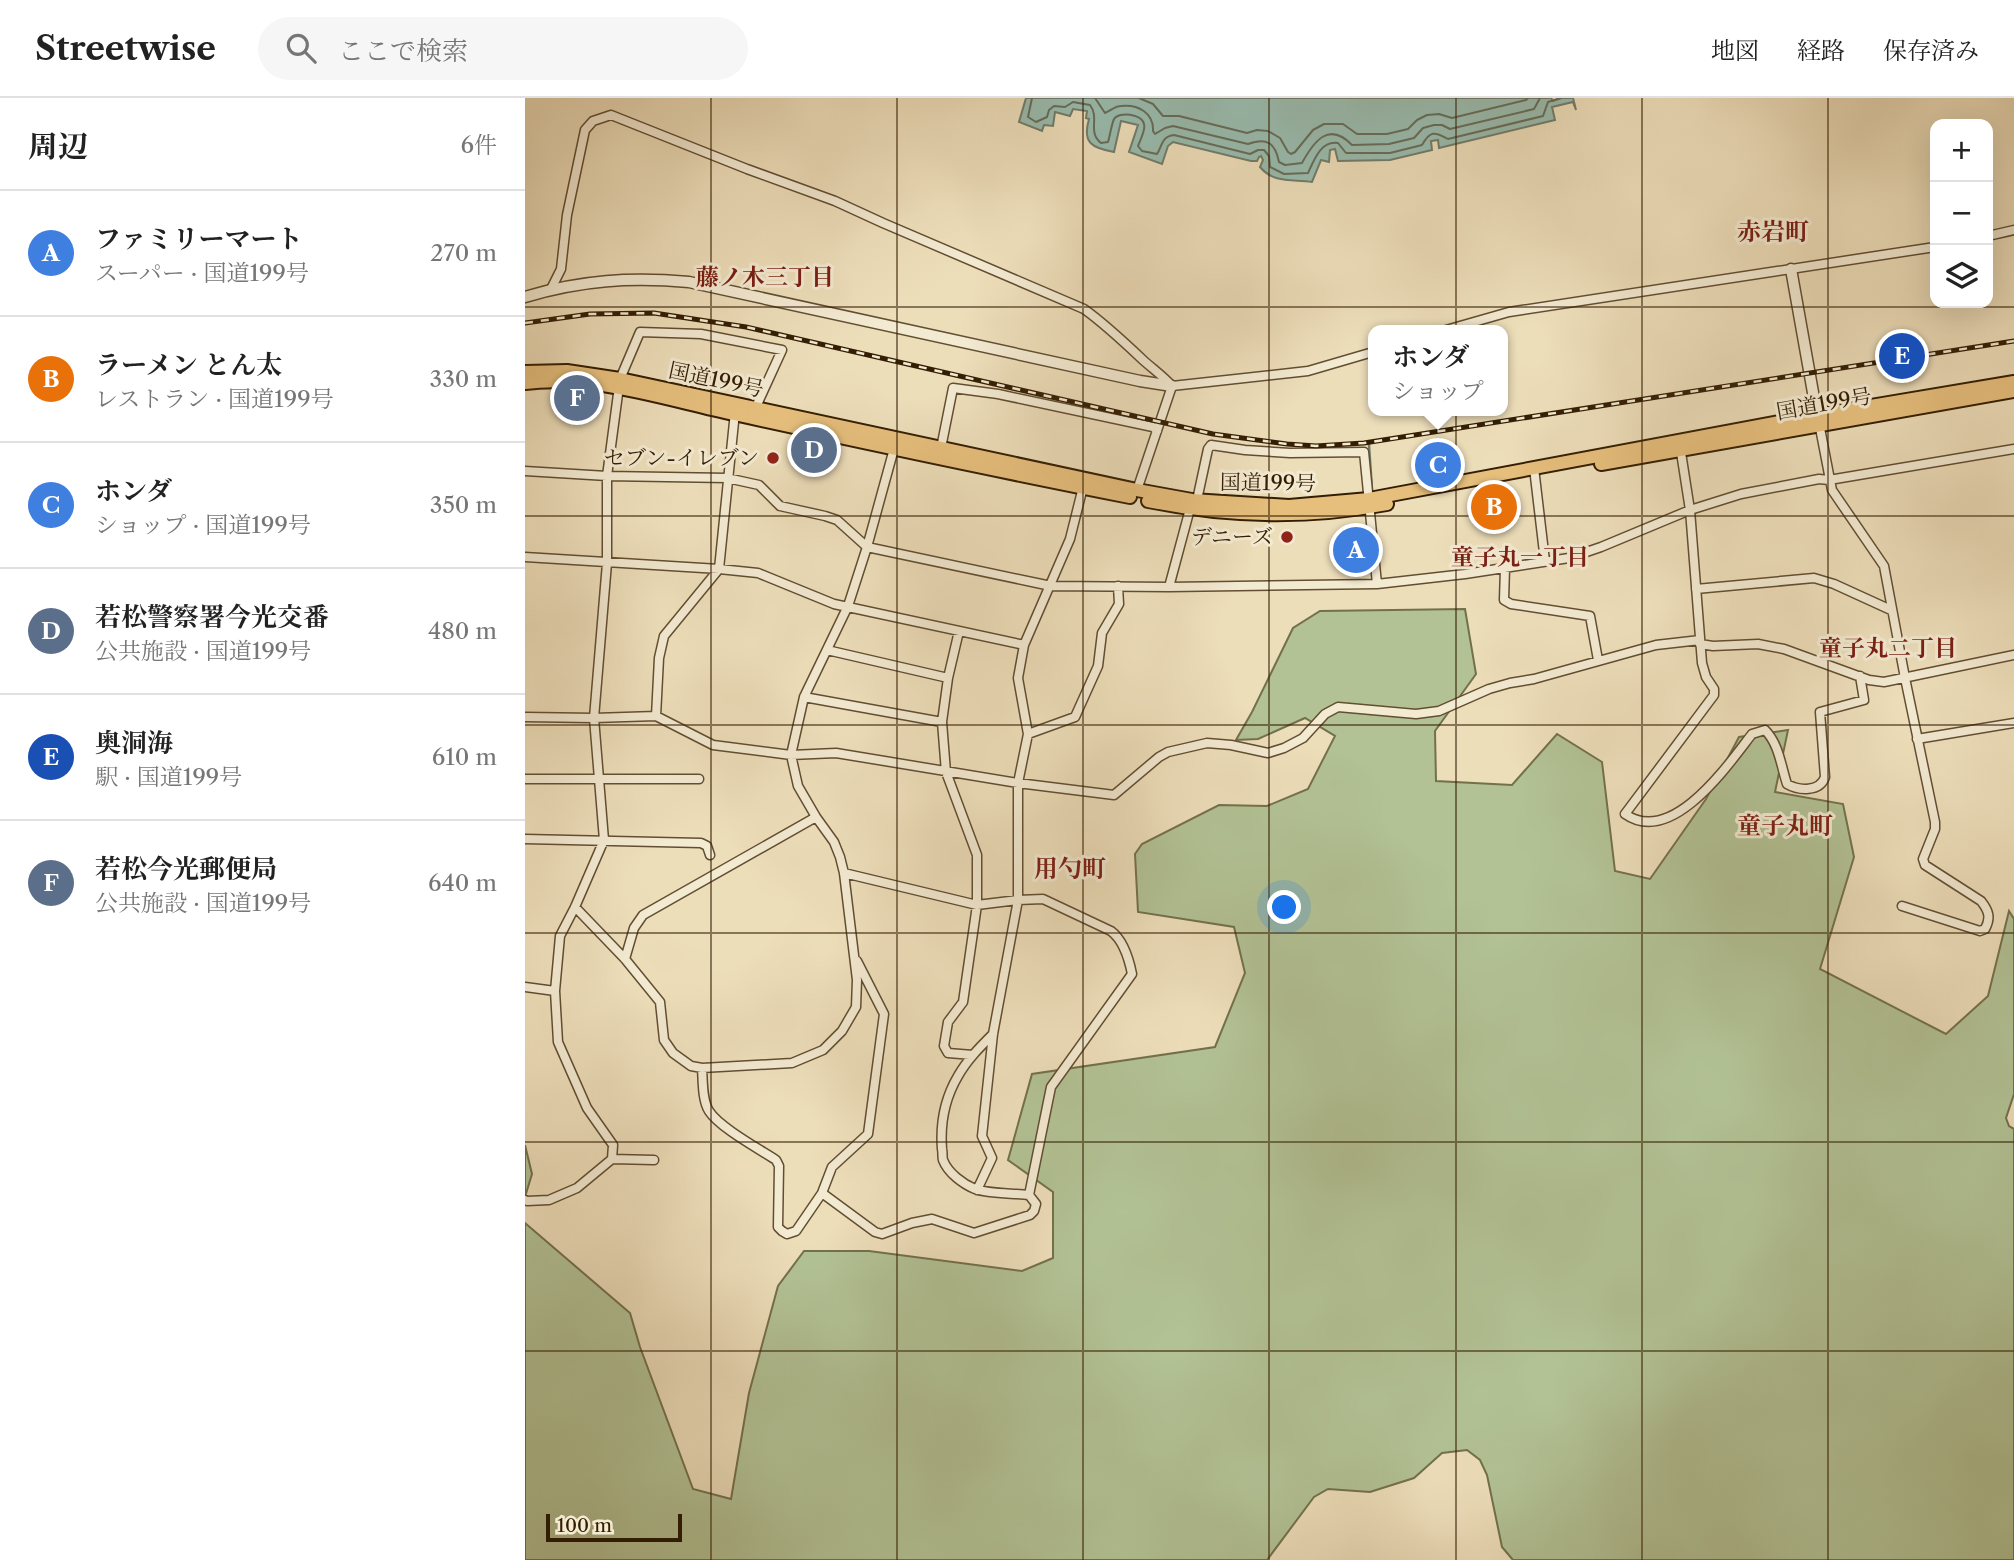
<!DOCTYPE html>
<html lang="ja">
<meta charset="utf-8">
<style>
:root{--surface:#fff;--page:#f6f6f6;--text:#222;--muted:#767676;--line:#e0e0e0;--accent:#8f2418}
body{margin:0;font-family:"Libre Caslon Text","Noto Serif JP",serif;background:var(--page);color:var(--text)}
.controls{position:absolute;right:21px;top:21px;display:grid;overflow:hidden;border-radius:14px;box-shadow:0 7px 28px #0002}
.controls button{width:63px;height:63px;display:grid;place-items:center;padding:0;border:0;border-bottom:2px solid var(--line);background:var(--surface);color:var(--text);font:35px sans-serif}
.scale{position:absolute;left:21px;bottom:18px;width:136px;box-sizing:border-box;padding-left:7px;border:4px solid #341e03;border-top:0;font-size:19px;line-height:24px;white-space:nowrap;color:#341e03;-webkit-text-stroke:5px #f3ead2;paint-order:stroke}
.you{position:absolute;left:760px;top:810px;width:24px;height:24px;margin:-18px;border:5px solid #fff;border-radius:50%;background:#1a73e8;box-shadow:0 0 0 10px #1a73e833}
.badge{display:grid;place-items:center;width:46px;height:46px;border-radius:50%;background:var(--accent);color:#fff;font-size:23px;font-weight:700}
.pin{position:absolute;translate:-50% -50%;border:4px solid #fff;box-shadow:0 2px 7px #0006}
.popup{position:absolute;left:843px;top:227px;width:140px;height:91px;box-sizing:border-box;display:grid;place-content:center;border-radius:14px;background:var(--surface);filter:drop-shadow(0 2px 5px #0005);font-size:23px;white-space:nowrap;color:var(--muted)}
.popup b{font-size:26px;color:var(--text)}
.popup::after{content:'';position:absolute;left:50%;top:100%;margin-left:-14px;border:14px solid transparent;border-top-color:var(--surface)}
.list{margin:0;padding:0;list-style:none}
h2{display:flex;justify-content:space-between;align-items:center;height:91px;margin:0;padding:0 28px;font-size:30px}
h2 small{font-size:23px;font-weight:400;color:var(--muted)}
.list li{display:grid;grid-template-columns:46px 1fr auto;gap:21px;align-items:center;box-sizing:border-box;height:126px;padding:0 28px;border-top:2px solid var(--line)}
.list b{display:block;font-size:26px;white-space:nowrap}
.list p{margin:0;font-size:23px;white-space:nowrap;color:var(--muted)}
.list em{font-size:23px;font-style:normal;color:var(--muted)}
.icon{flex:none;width:38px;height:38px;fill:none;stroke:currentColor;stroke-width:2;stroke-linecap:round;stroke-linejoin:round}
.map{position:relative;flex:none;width:1489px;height:1462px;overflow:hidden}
header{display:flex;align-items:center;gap:42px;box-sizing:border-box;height:98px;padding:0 35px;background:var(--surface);border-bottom:2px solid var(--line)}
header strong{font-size:33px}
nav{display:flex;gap:38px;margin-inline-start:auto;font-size:24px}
.search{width:490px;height:63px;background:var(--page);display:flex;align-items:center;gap:18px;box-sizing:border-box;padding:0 24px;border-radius:38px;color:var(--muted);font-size:26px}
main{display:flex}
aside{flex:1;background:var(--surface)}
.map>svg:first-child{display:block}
.green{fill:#b2c295;stroke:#73704c;stroke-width:2}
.water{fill:#99bcaf;stroke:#717d6a;stroke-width:2}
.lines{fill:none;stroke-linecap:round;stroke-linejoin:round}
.shore{stroke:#666d59;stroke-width:2}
.stream{stroke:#717d6a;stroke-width:2.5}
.minor-casing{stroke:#624e31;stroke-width:11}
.tertiary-casing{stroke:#624e31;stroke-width:13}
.trunk-casing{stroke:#341e03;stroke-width:16}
.minor{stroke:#f3ead2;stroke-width:8}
.tertiary{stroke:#f3ead2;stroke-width:10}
.trunk{stroke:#e6bf7d;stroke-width:12}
.rail-casing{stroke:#341e03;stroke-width:5}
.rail{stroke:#f3ead2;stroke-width:2.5;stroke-dasharray:8;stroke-linecap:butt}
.grid{fill:none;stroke:#341e03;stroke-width:2;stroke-opacity:0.55}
.poi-dot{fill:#8f2418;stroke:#f3ead2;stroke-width:2.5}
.labels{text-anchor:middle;stroke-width:6;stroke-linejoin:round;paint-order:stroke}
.street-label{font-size:21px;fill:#341e03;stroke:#f3ead2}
.poi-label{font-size:21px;fill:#341e03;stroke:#f3ead2;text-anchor:end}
.neighbourhood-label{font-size:23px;font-weight:bold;fill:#7a1f14;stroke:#f3ead2}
.quarter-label{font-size:24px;font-weight:bold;fill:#7a1f14;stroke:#f3ead2}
</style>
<header>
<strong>Streetwise</strong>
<div class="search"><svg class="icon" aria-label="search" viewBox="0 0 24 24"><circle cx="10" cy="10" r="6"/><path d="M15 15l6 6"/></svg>ここで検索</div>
<nav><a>地図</a><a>経路</a><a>保存済み</a></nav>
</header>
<main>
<aside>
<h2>周辺<small>6件</small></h2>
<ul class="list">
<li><span class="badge" style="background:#3f7fe0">A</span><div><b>ファミリーマート</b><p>スーパー · 国道199号</p></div><em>270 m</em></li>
<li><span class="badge" style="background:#e8710a">B</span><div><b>ラーメン とん太</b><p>レストラン · 国道199号</p></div><em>330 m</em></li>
<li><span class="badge" style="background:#3f7fe0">C</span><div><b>ホンダ</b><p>ショップ · 国道199号</p></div><em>350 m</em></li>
<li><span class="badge" style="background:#5c6f8a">D</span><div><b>若松警察署今光交番</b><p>公共施設 · 国道199号</p></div><em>480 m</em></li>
<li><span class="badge" style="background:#1a4fb4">E</span><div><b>奥洞海</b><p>駅 · 国道199号</p></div><em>610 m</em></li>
<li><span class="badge" style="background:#5c6f8a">F</span><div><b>若松今光郵便局</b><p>公共施設 · 国道199号</p></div><em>640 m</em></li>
</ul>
</aside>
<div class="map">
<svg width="1489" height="1462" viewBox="0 0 1489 1462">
<rect width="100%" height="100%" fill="#eddeba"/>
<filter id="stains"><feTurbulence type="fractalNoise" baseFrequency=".00286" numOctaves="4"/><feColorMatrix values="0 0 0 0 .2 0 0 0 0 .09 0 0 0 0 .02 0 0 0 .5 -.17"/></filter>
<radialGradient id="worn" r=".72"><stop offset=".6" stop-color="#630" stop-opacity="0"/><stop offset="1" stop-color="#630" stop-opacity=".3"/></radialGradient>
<path class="green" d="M940,511l11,65 -41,57 1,50 76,4 45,-51 45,28 13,109 35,8 56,-80 33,-62 49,-7 -13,62 68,12 11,53 -34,112 126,65 42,-38 21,-85 5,8v175l-8,24 3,8 5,3v431h-501l-11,-13 -15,-72 -7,-15 -13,-10 -25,3 -28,25 -44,14 -42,-3 -14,8 -47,63h-742v-337l105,90 10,34 53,142 38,10 18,-106 29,-107 26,-35h65l153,20 31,-13v-66l-45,-32 24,-86 183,-27 30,-74 -11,-46 -96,-15 -3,-58 7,-10 77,-39 48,1 41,-17 27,-53 -30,-18 -47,21 -22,1 16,-28 41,-84 27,-17z
M0,1047l7,29 -7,23z"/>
<path class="water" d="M501,0h525l2,3 8,-3h12l3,12 -3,-8 -21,5 3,13 -116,28 -1,-8 -7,1 1,9 -42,10 -52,1 -3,-12 -5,1 -1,12 -8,-2 -9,22c-19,-3 -38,2 -52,-15l3,-7 -2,-4 -2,1 -2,4h-6l-78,-19 -5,4 -6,18 -33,-12 9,-27 -17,-4 -7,31c-22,-4 -32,-9 -25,-33l-3,-1 1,-7 -14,-2 -3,7 -15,-4 -2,14 -9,-1 -2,6 -23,-9z"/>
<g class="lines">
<path class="shore" d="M507,0l-4,19 8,5 11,-5 2,-7 5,-4 11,1 8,-5 17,3c10,13 -3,27 11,38l7,-1c2,-6 3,-16 6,-23 5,-8 28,-5 30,5 2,6 -4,16 -6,22l4,5 15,3c5,-8 5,-18 17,-19l76,19 8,-4h6l5,6 1,11 14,7 24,-1c6,-13 13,-33 30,-30l8,10h44l32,-8c8,-14 12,-14 26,-6l95,-23 5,-14 13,-4
M570,0l10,15c5,-2 10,-7 16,-7 17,-2 33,7 32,25l2,3 10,-6 8,-2 75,18c19,-7 27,-1 31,18l6,3 17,-2c12,-22 27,-42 50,-18l37,-1 25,-6 9,-10 11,-3h8l8,4 84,-20 6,-11
M614,0l14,6 10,12h16l68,17 10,-3 11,1 12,7 8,14 3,2 4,-2 18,-22 11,-6h19l14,10h30l21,-5 9,-9 10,-5 12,-1 13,4 74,-18 2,-2"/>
<path class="stream" d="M844,347l3,44"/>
<g class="minor-casing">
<path id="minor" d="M1463,138l26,-6
M26,191l10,-20 6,-54 18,-85 8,-9 18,-6 136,54 88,32 48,22 201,86c21,15 40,33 59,51 10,9 20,16 29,26
M921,232l63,-18 426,-65
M647,288l136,-15 65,-19
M1294,325l13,67 52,76 21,112 30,144v7l-12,30 2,6 56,36c8,10 10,17 4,28l-5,2 -78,-25
M1155,348l10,64 12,153 4,14 8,12v6l-89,119c47,33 103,-49 127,-80l13,-4c14,14 16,36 22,54 12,7 33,8 38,-7l-5,-65 44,-12 -4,-24
M416,350l12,-60 45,6 155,33 4,4
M1009,370l11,93
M0,373l82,5 120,2 32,7 21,21 45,10 12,4 30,27 184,39 118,1 208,-3 88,-10 104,-16 32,-11 89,-37 51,-16 78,-15 10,1 185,-31
M612,392l35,-104
M672,402l11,-51 3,-4 34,5 45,3 74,-1 13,132
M0,459l194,12 39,4 76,31 190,41
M980,470l-1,32 7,4 79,12 8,44
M644,489l22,-82
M1171,491l118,-11 20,6 57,26
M434,533l-11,47 -6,44 4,50 31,83v50l-14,97 -15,20 -4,24 4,7 25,2
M1175,546l13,2 45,-2 26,5 85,31 15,2 130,-27
M302,552l121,28
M279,599l138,25
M131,618l3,-58 5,-22 55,-67 16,-157
M0,619l69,1 62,-2 57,29 78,10 45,-2 182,30 96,12 45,-38 9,-5 39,-9 24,2 37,8 16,-5 19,-10 22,-24 13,-7 78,7 23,-3 50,-22 21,-6 24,-4 122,-34 44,-5
M503,636l47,-17 23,-51 4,-33 17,-29 -1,-18
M1392,641l97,-16
M0,681h174
M0,741l176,4 6,3 3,9
M50,809l50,52 35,43 4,38 9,13 18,13 11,2 90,-5 31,-13 19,-19 14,-24 1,-27 -13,-107 -4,-16 -6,-15 -18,-25 -18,-31 -7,-31 13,-58 44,-91 19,-59 28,-102
M100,861l9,-31 9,-13 173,-98
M0,889l30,4
M468,936c-13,13 -26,26 -35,42 -13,22 -18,47 -16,73 1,4 0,8 1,11 5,13 20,24 32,29 14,5 38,4 54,6
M177,970c1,13 0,32 7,43 10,16 50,38 67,49l3,6 -1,61 4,4 5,3 9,-3 26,-38 10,-26 36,-33 16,-120 -27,-53
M87,1061l1,-14 -26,-37 -29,-66 -3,-51 5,-55 15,-29 29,-67 -10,-122 13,-155v-87l13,-97 20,-47 61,2 81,16 -27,59
M452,1092l15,-32 -10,-22 11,-102 25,-134v-117l10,-49 -10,-56 6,-33 46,-106 14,-56
M297,1095l53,39 7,2 30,-11 20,-4 42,14 56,-18 4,-4 2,-7 -7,-9 22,-108 81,-113c-3,-15 -9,-34 -21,-43l-68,-32 -25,1 -41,5 -133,-32
M0,1102l2,1 22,-1 28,-12 35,-29 42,1"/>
</g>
<g class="tertiary-casing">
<path id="tertiary" d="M1266,171l26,146
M0,199c56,-17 106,-20 164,-15l451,99 32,5"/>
</g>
<g class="trunk-casing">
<path id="trunk" d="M0,274l42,-1 53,8 517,111 55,10 97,6 80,-7 448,-84 197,-33
M0,285c68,-9 143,17 209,31 132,29 264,57 396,83
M1076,366l413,-73
M623,403c79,16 159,18 239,3"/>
</g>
<use href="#minor" class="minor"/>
<use href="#tertiary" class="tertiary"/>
<use href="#trunk" class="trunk"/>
<g class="rail-casing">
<path id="rail" d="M0,225l65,-9 64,-1 92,14 467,107 74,10 29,2 48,-3 650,-102"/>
</g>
<use href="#rail" class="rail"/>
</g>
<path class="grid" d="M186,0v1462M372,0v1462M558,0v1462M744,0v1462M931,0v1462M1117,0v1462M1303,0v1462M0,209h1489M0,418h1489M0,627h1489M0,835h1489M0,1044h1489M0,1253h1489"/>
<g class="poi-dot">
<circle cx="248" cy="360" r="7"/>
<circle cx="762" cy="439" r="7"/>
</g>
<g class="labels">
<g class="street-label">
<text transform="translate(191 282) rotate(12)" y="7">国道199号</text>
<text transform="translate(1299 306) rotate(-10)" y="7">国道199号</text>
<text transform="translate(743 385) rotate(1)" y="7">国道199号</text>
</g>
<g class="poi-label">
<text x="234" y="367">セブン-イレブン</text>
<text x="748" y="446">デニーズ</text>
</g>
<g class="neighbourhood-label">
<text x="240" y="187">藤ノ木三丁目</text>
<text x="995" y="467">童子丸一丁目</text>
<text x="1363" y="558">童子丸二丁目</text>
</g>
<g class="quarter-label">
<text x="1248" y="142">赤岩町</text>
<text x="1260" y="736">童子丸町</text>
<text x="545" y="779">用勺町</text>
</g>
</g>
<rect width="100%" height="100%" filter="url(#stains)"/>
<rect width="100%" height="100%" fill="url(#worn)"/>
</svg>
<div class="controls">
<button>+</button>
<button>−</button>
<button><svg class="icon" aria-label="layers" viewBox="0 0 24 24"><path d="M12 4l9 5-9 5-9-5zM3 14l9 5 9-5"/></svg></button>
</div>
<div class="scale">100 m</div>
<div class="you"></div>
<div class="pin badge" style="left:831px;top:452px;background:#3f7fe0">A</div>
<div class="pin badge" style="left:969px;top:409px;background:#e8710a">B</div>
<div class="pin badge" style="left:913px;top:367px;background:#3f7fe0">C</div>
<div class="popup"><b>ホンダ</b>ショップ</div>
<div class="pin badge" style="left:289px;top:352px;background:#5c6f8a">D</div>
<div class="pin badge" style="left:1377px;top:258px;background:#1a4fb4">E</div>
<div class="pin badge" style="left:52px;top:300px;background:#5c6f8a">F</div>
</div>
</main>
